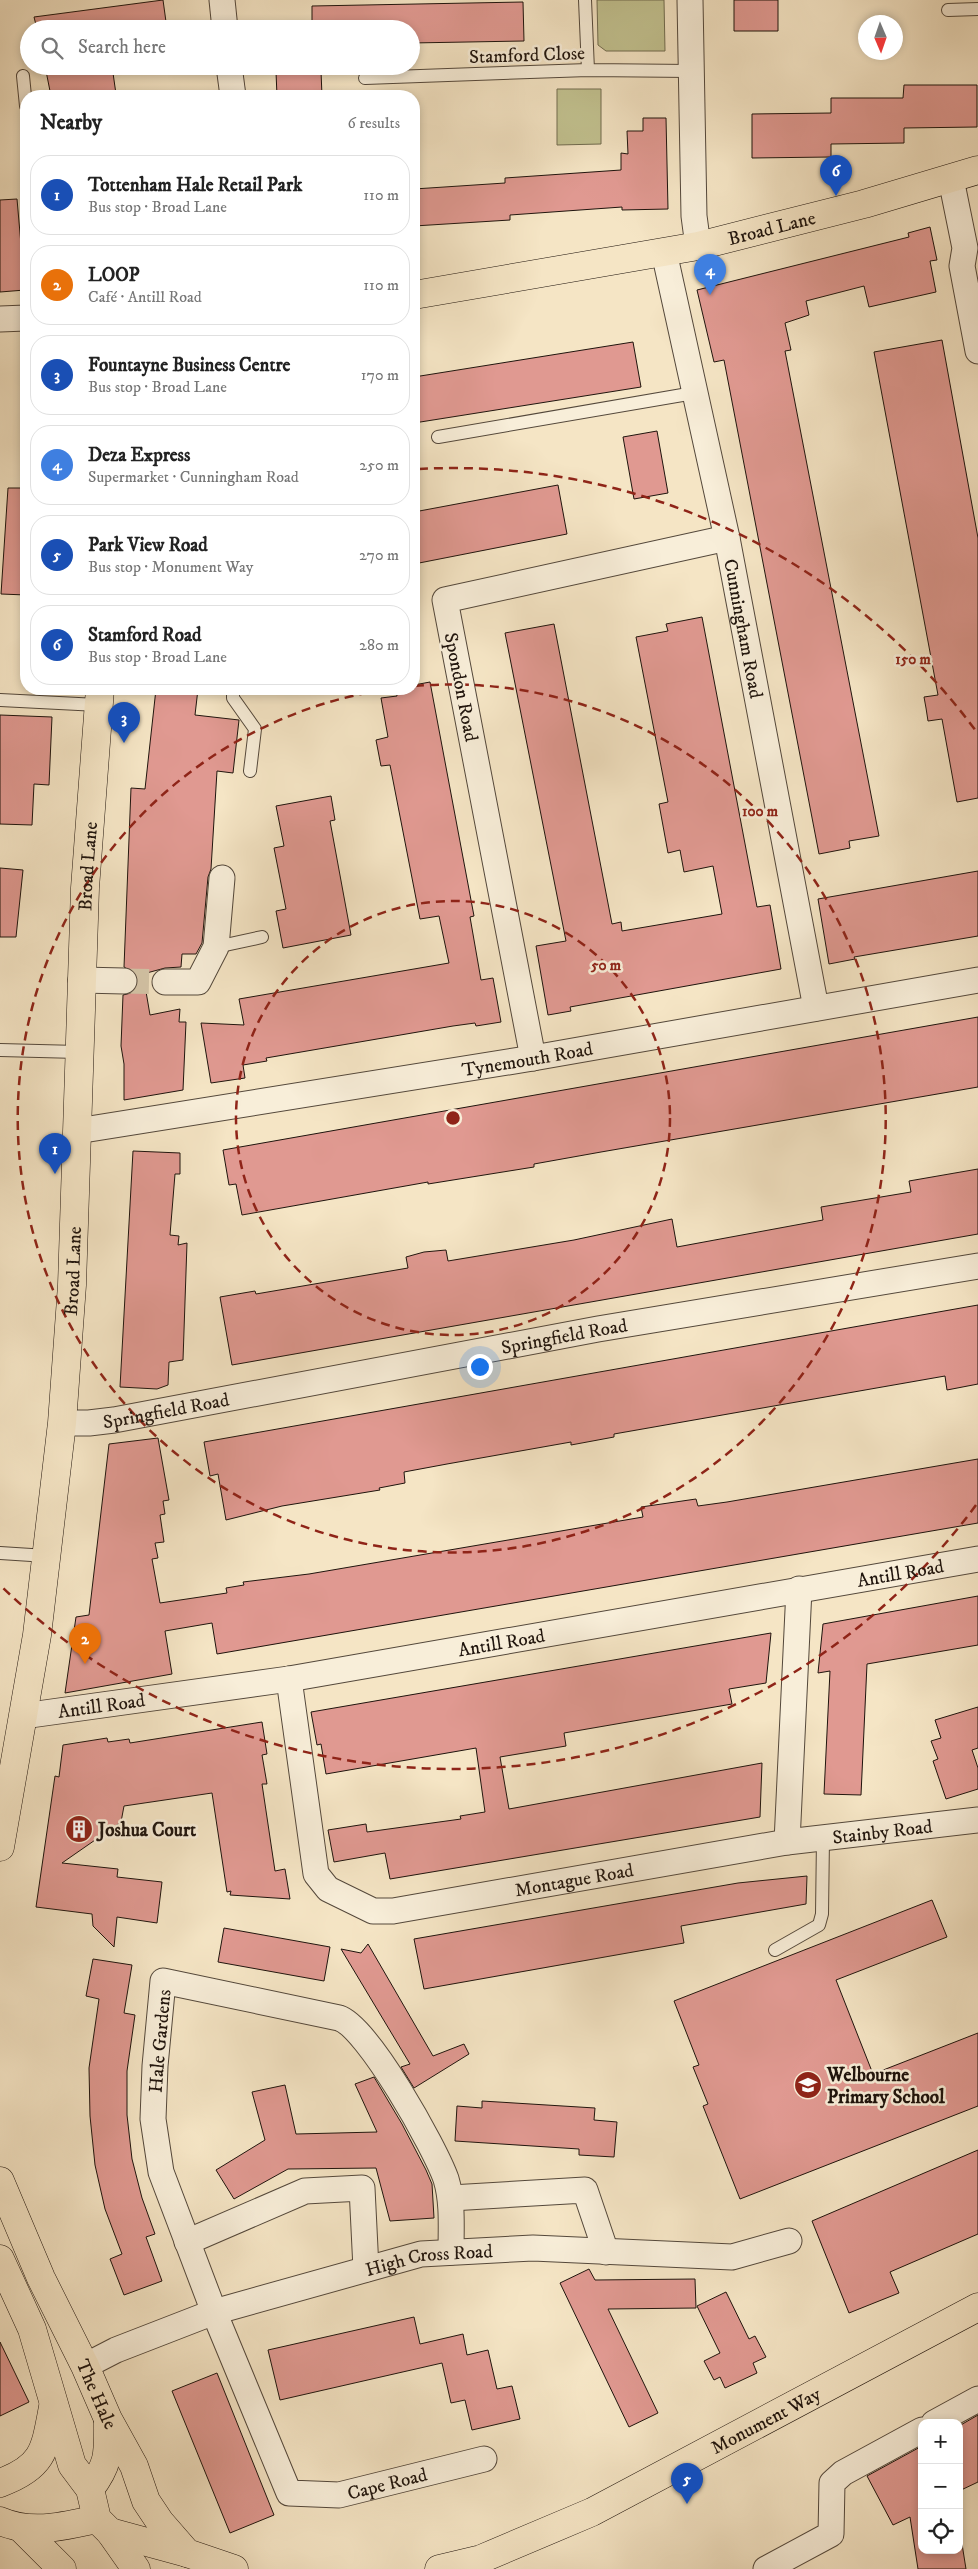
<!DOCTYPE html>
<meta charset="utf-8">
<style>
:root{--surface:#fff;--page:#f6f6f6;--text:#222;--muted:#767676;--line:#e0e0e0;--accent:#1a73e8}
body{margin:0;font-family:"IM FELL DW Pica",serif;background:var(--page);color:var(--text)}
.controls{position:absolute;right:15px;bottom:15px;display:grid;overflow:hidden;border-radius:10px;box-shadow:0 2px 8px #0003}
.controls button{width:45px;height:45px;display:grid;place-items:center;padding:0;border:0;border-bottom:1px solid var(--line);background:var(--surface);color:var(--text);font:25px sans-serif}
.compass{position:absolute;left:858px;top:15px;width:45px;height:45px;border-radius:50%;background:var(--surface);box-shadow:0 2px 8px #0003;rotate:178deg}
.you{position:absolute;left:479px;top:1366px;width:18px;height:18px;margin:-12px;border:4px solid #fff;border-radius:50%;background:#1a73e8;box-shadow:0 0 0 8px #1a73e833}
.badge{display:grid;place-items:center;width:32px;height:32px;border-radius:50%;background:var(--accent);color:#fff;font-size:16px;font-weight:700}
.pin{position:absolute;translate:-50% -41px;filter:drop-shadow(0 1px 2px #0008)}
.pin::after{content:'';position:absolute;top:26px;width:18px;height:15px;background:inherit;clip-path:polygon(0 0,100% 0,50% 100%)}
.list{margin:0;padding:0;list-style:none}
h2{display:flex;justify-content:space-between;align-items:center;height:65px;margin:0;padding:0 20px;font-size:21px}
h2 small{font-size:16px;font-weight:400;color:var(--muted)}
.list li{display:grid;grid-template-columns:32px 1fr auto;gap:15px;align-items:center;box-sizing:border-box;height:80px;margin:0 10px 10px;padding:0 10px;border:1px solid var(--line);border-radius:20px}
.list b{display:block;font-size:19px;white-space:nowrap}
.list p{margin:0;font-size:16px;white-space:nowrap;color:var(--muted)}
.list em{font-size:16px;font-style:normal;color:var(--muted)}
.icon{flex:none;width:28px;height:28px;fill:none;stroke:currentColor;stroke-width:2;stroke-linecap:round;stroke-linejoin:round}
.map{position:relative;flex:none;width:978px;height:2569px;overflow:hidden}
.search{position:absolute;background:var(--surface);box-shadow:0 2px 8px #0003;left:20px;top:20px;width:400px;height:55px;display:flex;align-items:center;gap:12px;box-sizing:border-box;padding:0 18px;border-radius:28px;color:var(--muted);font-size:19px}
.panel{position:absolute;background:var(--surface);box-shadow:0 2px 8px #0003;left:20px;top:90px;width:400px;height:605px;border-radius:20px}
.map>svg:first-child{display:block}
.green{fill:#c2c290;stroke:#706b4e}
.building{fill:#e09991;stroke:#1f140d}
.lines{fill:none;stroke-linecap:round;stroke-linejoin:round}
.minor-tunnel{stroke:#d5c6a9;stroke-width:25;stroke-dasharray:25 12;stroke-linecap:butt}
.service-casing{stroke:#54483b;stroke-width:14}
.minor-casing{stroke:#54483b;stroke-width:27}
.primary-casing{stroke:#1f140d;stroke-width:29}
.service{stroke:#f8eed9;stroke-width:12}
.minor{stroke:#f8eed9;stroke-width:25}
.primary{stroke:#f5e5c5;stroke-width:28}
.ring{fill:none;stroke:#8f2418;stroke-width:2.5;stroke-dasharray:9 6}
.labels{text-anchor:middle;stroke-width:5;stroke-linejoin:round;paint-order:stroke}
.street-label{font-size:19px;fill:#1f140d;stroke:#f8eed9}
.poi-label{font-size:19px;font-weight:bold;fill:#1f140d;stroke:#f8eed9;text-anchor:start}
.centre{fill:#8f2418;stroke:#f8eed9;stroke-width:2.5}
.ring-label{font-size:15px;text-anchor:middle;font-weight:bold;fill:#8f2418;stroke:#f8eed9;stroke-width:5;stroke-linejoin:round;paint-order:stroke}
</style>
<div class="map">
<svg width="978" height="2569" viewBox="0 0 978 2569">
<rect width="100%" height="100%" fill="#f5e5c5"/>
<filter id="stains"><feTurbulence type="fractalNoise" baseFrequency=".004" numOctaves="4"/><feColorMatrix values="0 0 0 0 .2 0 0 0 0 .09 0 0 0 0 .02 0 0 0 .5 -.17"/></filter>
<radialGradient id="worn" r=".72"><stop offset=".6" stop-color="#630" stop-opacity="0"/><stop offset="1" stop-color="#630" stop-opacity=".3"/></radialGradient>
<path class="green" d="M597,0h67l1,51h-59l-8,-6z
M557,89h44v55l-44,1z"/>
<path class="building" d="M163,0l4,29h-130l-3,-12z
M734,0h44v31h-44z
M523,2l1,39 -113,2v-14h-99v-23z
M45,66h67l4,28 -65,2z
M321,71l1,25h-45l-1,-24z
M904,85h73v42l-73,1v15l-73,1v13l-79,1v-44l79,-1v-15h72z
M643,118h23l2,91 -46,1v-3l-112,8v5l-96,6v-37l91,-6v-5l116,-8v-17l7,1 -1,-23h16z
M17,199l8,91 -25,2v-92z
M930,227l7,33 -7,1 6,31 -67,15 -5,-21 -58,15 3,14 -24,8 6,27 -6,1 94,485 -30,5 1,7 -31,6 -95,-494 -10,2 -17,-72 212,-53 -1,-4z
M942,340l36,198v260l-21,4 -15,-83 -14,2 -2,-13 -2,-11 14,-2 -64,-343z
M633,342l8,45 -227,36v-46z
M657,431l11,62 -34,6 -11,-62z
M558,485l9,49 -153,30v-52z
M8,488h18v107l-25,-1z
M702,617l55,290 13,-2 11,64 -211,38 1,4 -23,4 -12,-69 30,-5 -61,-308 49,-9 58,300 9,-2 1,9 100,-17 -9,-48 -29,6 -4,-22 -12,3 -9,-49 9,-2 -32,-165 32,-6 -2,-7z
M430,682l44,234 -4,1 11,63 12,-2 8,44 -25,4 -1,-3 -22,3 -187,32 1,3 -24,4 2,13 -34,5 -10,-60 43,2 -5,-26 210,-36 -10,-47 -19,3 -30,-154 -9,1 -5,-26 12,-3 -7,-39 16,-2 -1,-7h18v-4z
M156,689h42l-3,26 44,5 -6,53 -16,-2 -6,98 -3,8 -6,66 -6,11h-14l-1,13 -16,1 -22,6 7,41 30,-6 -1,13h7l-3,68 -59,10v-36l-3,-18 2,-51 8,-2 7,-11 -2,-8 -12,-7 7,-179 14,1z
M0,715l52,2 -3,68 -15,-1 -2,41 -32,-1z
M331,796l4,24 -5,1 21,114 -68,13 -7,-37 10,-2 -12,-61 10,-2 -8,-40z
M0,868l23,2 -7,67h-16z
M978,871v65l-124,21 1,2 -26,5 -11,-65z
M978,1017v70l-377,65 -67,12v3l-106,17v-2l-186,33 -6,-31 -7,1 -6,-35z
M133,1151l47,2v21h-5l-5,61 9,1 -1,9 9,-2 -4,117 -14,2 -1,23 -11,4 -37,-2z
M978,1169v65l-746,131 -12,-68 35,-6 1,3 152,-26 -2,-11 18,-5 22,-2 2,11 126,-21 98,-21 5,28 146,-27 -2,-13 90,-15 -2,-11z
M978,1305v79l-31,6 -2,-14 -331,58v3l-43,8v-3l-124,22 -43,8 1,11 -26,5 1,2 -98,16 -56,14 -8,-46 -8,2 -6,-34z
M158,1438l11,62 -6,1 2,13 -5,1 4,27 -9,1 3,15 -6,1 8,44 67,-10 -1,-5 18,-3 -1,-3 66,-8 334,-57 -2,-10 55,-8 2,7 29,-4 251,-43v64l-761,131 -5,-31 -47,8 7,43 -107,19 11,-76 13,-2 20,-171z
M978,1596v49l-111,19 -6,131 -37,-1 6,-123 -12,2 5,-49z
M771,1633l-5,50 -37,6 3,15 -168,29 2,13 -66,11 9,52 253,-46 -2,54 -370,62 -5,-26 -51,9 -6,-32 38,-6 1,8 94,-13 -1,-3 25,-4 -9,-64 -150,26 -5,-30 -4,1 -6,-33z
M978,1707v41l-6,2 6,18v21l-32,10 -13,-38 5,-2 -7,-18 10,-3 -6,-18z
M262,1722l5,32 -5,1 5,29h-5l13,87 10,-2 5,30 -60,-4 1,-4 -4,1 -15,-99 -88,13 -3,16 -59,41 56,6 -1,8 45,5 -5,41 -40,-6 -3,30 -21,-21 -1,-12 -56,-7 19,-131 4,1 4,-32 44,-7 1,4 21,-3 1,4z
M807,1876l-1,28 -125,22 3,17 -260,46 -10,-50 324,-56z
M932,1900l15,37 -111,43 37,94 105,-41v73l-238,93 -37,-93 5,-2 -15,-37 6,-2 -25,-64z
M224,1928l106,19 -6,34 -106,-19z
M368,1944l65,112 31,-12 5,10 -55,34 -13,-21 9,-3 -69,-115 20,4z
M93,1959l39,6 -8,48 11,2 -8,56v44l5,44 10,39 13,36 -9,3 16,44 -38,14 -14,-36 12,-5 -17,-45 -10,-44 -5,-49 -1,-48 10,-69 -13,-3z
M374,2077l28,47 24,46 6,14 2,34 -44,3 -14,-53 -88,1 -54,30 -18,-29 49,-30 -13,-48 33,-7 11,49 81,-2 -22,-48z
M482,2101l113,7 -1,12 23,2 -3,35 -35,-2v-6l-124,-8 2,-35 25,2z
M978,2150v84l-88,38 9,21 -50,20 -37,-92z
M589,2269l6,11 100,-1 1,29 -88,1 50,104 -29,14 -69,-144z
M726,2292l23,47 6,-3 11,21 -13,6 4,10 -32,15 -5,-11 -6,3 -10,-19 16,-8 -23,-47z
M414,2317l6,27 43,-10 4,21 21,-5 9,39 15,-3 8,33 -48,11 -7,-30 -14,3 -9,-40 -162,37 -12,-50z
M0,2342l29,60 -29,14z
M217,2373l57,142 -44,18 -58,-142z
M978,2415v67l-19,9v-65z
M922,2446v104h37v-25l7,44h-48l-8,-52 -17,8 -26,-49z"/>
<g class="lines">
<path class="minor-tunnel" d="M124,981l41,1"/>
<g class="service-casing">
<path id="service" d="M585,0l3,70
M948,10l30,-1
M23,76l3,30
M365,78l223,-8 103,1
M438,437l256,-44
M233,689v9l22,31 -5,42
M0,700l98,5
M216,947l46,-10
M0,1050l78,2
M0,1553l47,3
M775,1950l44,-25 3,-11 1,-76"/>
</g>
<g class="minor-casing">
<g id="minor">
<path d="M222,0l3,29"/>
<path d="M690,0l4,216 4,30"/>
<path d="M229,66l4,30"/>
<path d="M951,179l14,69 -3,18 16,85"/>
<path id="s1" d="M664,252l63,286 89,470"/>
<path d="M0,319l26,-1"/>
<path d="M81,980l43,1"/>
<path d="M165,982h33l18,-35 6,-69"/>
<path d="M533,1058l-88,-458 282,-62"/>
<path id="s2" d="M77,1131l456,-73 445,-78"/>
<path id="s3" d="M62,1423h27l25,-3 484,-91 380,-63"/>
<path id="s4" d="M289,1679l27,195 12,15 45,22h20l394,-69 191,-22"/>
<path id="s5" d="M23,1716l266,-37 689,-120"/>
<path d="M787,1842l12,-253"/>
<path d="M451,2198l134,-8 21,62"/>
<path d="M187,2242l118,-51 57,-3 4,81"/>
<path id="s6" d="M451,2252c0,-24 2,-50 -5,-73 -11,-31 -78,-152 -107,-161l-176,-37 -8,85 -2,53 8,53 53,140 75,181 50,2 145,-36"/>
<path id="s7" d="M85,2366l31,-16 98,-38 207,-58 112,-6 199,9 57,-16"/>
<path d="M934,2423l44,-24"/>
<path d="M766,2569l65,-35 1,-51 11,-10 79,-43"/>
</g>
</g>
<g class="primary-casing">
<g id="primary">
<path id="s8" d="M414,295l284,-49 166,-42 114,-34"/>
<path id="s9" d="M0,1847l37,-212 25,-212 10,-138 13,-397 15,-199"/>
<path id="s10" d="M0,2181l41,97 44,88 23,53 26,47 12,35 14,21 27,31 47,16"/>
<path d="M0,2259l32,70 40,136 18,24 7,30 13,13 26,37"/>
<path d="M0,2483c44,-16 45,-33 53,-76"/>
<path d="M90,2489c20,-26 18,-37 18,-68"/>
<path d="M0,2521c32,14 64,5 97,-2"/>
<path d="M22,2529l40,40"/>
<path d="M110,2532l77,21"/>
<path id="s11" d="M439,2569l42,-10 111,-47 386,-205"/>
</g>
</g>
<use href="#service" class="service"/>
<use href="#minor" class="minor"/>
<use href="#primary" class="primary"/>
</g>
<g class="ring">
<circle cx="453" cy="1118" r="217"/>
<path d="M415 686A434 434 0 1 1 389 689"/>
<path d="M976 1505A650 650 0 0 1 1 1586M419 469A650 650 0 0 1 976 731"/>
</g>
<defs>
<g id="building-disc" transform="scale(1.4375)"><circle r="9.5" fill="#8f2418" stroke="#f8eed9"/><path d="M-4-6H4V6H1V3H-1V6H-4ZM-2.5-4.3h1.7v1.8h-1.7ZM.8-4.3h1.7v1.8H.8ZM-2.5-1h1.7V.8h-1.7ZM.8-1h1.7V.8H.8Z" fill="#fff"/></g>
<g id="school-disc" transform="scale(1.4375)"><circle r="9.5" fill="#8f2418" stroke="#f8eed9"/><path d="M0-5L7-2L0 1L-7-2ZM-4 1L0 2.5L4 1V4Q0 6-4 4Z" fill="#fff"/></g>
</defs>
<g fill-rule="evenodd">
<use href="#building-disc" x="79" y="1829"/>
<use href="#school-disc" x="808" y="2085"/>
</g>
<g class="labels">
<g class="street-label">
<text transform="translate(527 54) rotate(-2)" y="7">Stamford Close</text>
<text dy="7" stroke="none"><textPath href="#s8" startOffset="364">Broad Lane</textPath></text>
<text dy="7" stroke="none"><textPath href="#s1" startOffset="385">Cunningham Road</textPath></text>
<text transform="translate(462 687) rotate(79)" y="7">Spondon Road</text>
<text dy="7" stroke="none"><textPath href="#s9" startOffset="986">Broad Lane</textPath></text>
<text dy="7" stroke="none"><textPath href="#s2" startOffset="456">Tynemouth Road</textPath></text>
<text dy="7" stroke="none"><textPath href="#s9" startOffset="581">Broad Lane</textPath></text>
<text dy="7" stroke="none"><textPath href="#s3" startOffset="510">Springfield Road</textPath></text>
<text dy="7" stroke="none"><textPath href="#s3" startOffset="105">Springfield Road</textPath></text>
<text dy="7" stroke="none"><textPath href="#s5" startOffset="889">Antill Road</textPath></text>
<text dy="7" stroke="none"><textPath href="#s5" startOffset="484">Antill Road</textPath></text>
<text dy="7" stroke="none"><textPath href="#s5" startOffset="79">Antill Road</textPath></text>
<text dy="7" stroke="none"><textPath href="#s4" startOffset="782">Stainby Road</textPath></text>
<text dy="7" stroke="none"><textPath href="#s4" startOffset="470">Montague Road</textPath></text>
<text transform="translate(159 2041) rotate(-85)" y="7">Hale Gardens</text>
<text dy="7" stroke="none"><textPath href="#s7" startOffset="362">High Cross Road</textPath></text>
<text dy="7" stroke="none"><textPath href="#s10" startOffset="234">The Hale</textPath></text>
<text dy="7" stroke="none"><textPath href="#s11" startOffset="360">Monument Way</textPath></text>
<text dy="7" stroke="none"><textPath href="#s6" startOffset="1086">Cape Road</textPath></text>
</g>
<g class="poi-label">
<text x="98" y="1836">Joshua Court</text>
<text x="827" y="2081">Welbourne<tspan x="827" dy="22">Primary School</tspan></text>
</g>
</g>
<circle cx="453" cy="1118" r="8" class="centre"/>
<g class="ring-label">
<text x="913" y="664">150 m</text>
<text x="760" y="816">100 m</text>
<text x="606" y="970">50 m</text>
</g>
<rect width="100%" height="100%" filter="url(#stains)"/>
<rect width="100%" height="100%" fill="url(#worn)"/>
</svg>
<div class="controls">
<button>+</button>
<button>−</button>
<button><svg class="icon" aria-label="locate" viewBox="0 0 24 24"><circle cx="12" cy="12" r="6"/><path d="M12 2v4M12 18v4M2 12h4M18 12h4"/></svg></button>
</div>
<svg class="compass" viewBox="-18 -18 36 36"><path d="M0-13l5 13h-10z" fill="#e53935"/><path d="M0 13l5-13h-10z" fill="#767676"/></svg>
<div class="you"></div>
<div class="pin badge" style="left:55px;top:1174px;background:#1a4fb4">1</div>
<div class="pin badge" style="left:85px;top:1664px;background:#e8710a">2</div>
<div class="pin badge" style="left:124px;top:743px;background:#1a4fb4">3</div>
<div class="pin badge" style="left:710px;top:295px;background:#3f7fe0">4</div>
<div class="pin badge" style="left:687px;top:2504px;background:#1a4fb4">5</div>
<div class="pin badge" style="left:836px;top:196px;background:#1a4fb4">6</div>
<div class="search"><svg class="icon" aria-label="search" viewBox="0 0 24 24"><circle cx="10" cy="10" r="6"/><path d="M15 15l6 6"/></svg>Search here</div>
<section class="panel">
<h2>Nearby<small>6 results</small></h2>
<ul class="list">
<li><span class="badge" style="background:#1a4fb4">1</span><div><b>Tottenham Hale Retail Park</b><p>Bus stop · Broad Lane</p></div><em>110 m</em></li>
<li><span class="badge" style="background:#e8710a">2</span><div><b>LOOP</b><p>Café · Antill Road</p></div><em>110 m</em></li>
<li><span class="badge" style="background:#1a4fb4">3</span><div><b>Fountayne Business Centre</b><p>Bus stop · Broad Lane</p></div><em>170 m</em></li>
<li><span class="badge" style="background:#3f7fe0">4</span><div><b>Deza Express</b><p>Supermarket · Cunningham Road</p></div><em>250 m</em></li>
<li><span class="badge" style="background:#1a4fb4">5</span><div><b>Park View Road</b><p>Bus stop · Monument Way</p></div><em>270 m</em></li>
<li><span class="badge" style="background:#1a4fb4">6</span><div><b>Stamford Road</b><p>Bus stop · Broad Lane</p></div><em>280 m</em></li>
</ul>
</section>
</div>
